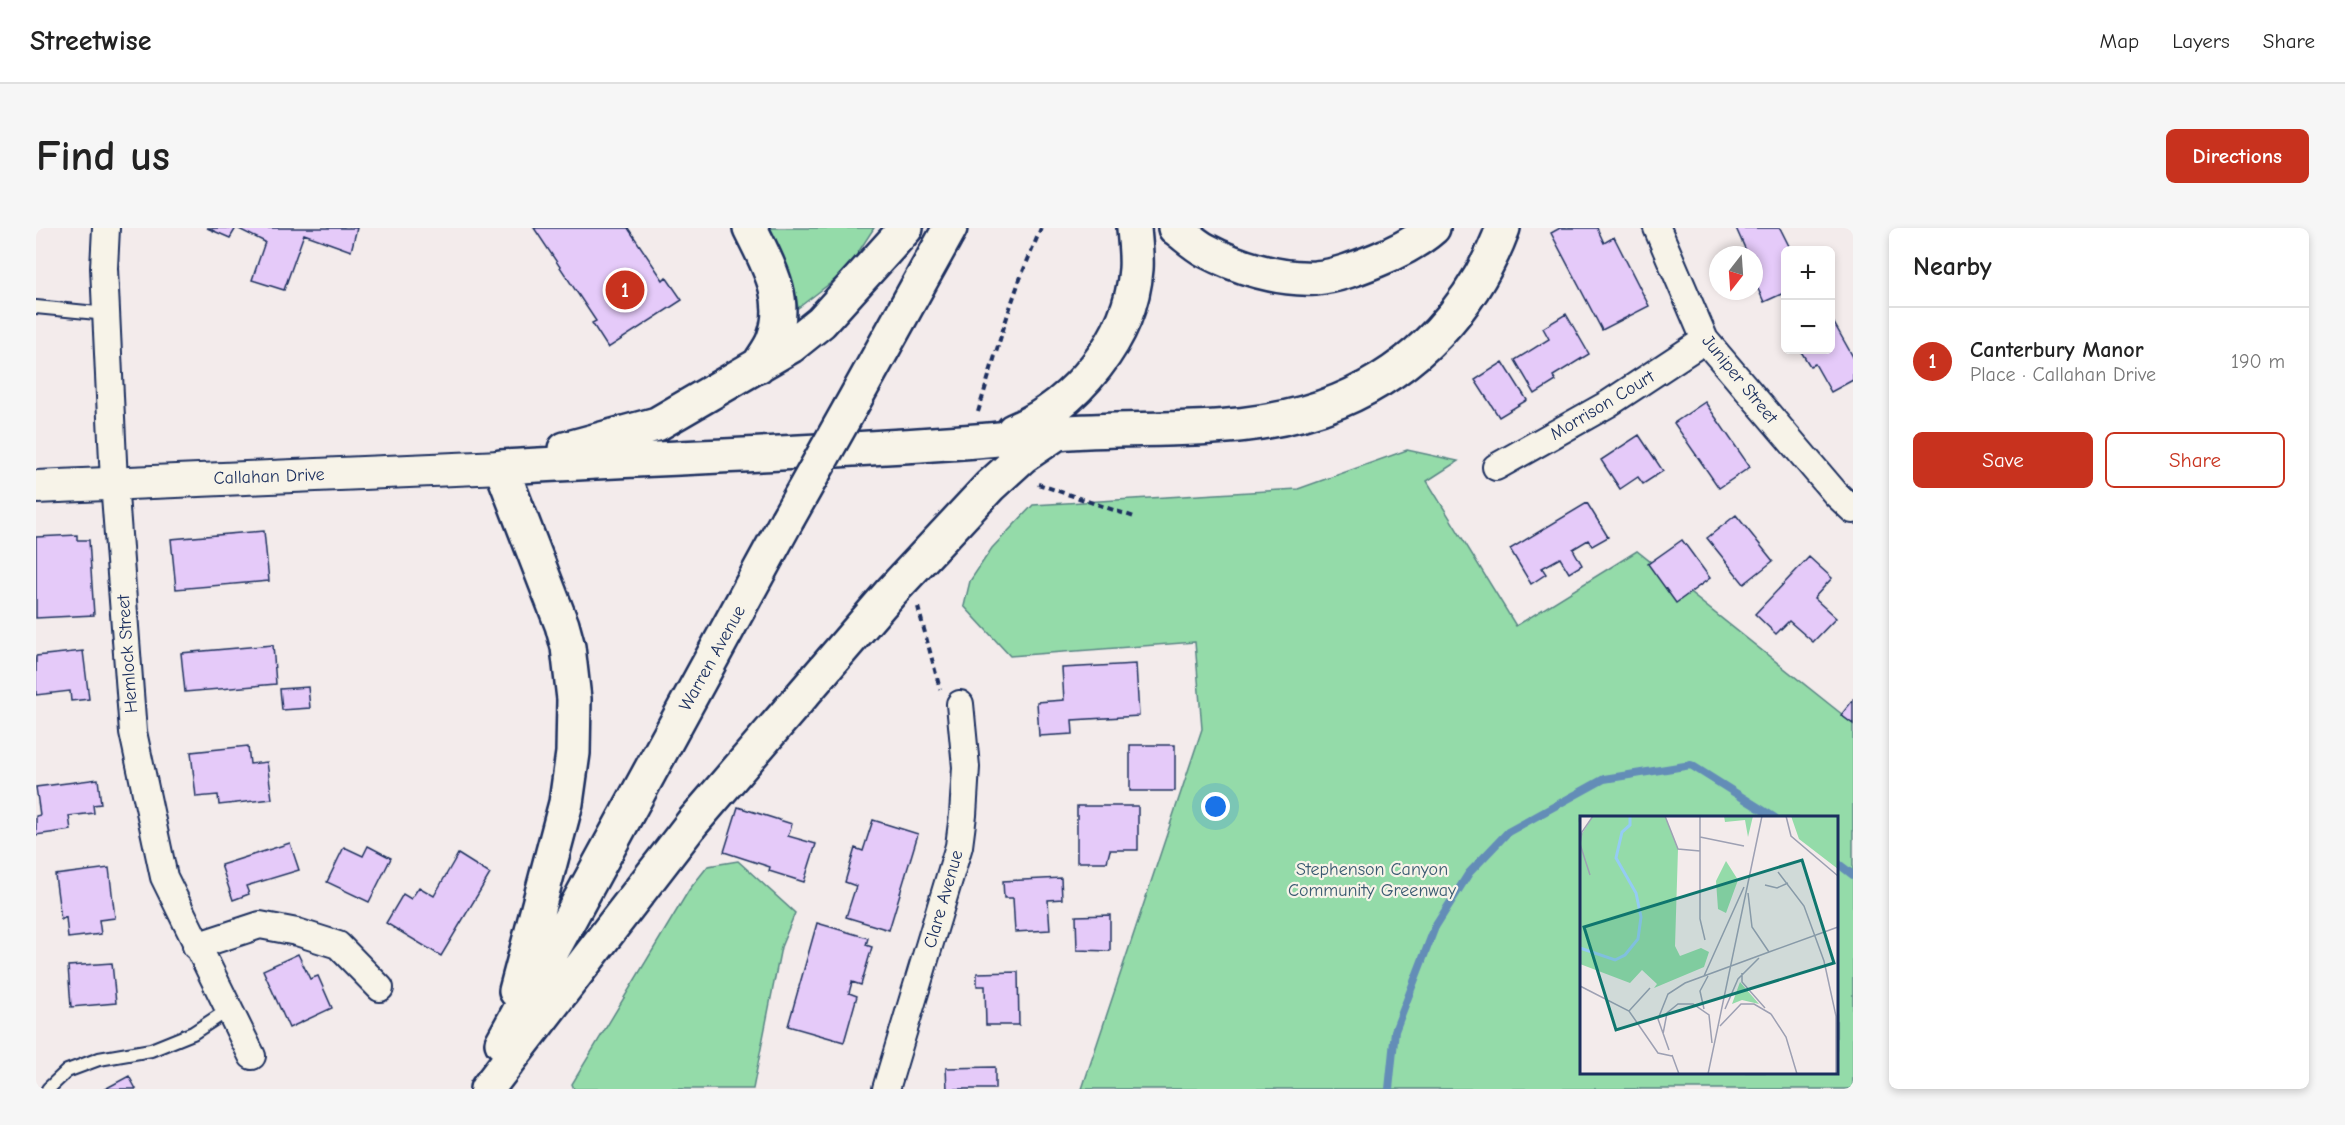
<!DOCTYPE html>
<meta charset="utf-8">
<style>
:root{--surface:#fff;--page:#f6f6f6;--text:#222;--muted:#767676;--line:#e0e0e0;--accent:#c8321e}
body{margin:0;font-family:"Comic Neue",sans-serif;background:var(--page);color:var(--text)}
.controls{position:absolute;right:18px;top:18px;display:grid;overflow:hidden;border-radius:9px;box-shadow:0 3px 9px #0003}
.controls button{width:54px;height:54px;display:grid;place-items:center;padding:0;border:0;border-bottom:2px solid var(--line);background:var(--surface);color:var(--text);font:30px sans-serif}
.compass{position:absolute;left:1673px;top:18px;width:54px;height:54px;border-radius:50%;background:var(--surface);box-shadow:0 3px 9px #0003;rotate:197deg}
.you{position:absolute;left:1180px;top:579px;width:21px;height:21px;margin:-15px;border:4px solid #fff;border-radius:50%;background:#1a73e8;box-shadow:0 0 0 9px #1a73e833}
.badge{display:grid;place-items:center;width:39px;height:39px;border-radius:50%;background:var(--accent);color:#fff;font-size:20px;font-weight:700}
.pin{position:absolute;translate:-50% -50%;border:3px solid #fff;box-shadow:0 2px 6px #0006}
.list{margin:0;padding:0;list-style:none}
h2{display:flex;justify-content:space-between;align-items:center;height:78px;margin:0;padding:0 24px;font-size:26px}
h2 small{font-size:20px;font-weight:400;color:var(--muted)}
.list li{display:grid;grid-template-columns:39px 1fr auto;gap:18px;align-items:center;box-sizing:border-box;height:108px;padding:0 24px;border-top:2px solid var(--line)}
.list b{display:block;font-size:22px;white-space:nowrap}
.list p{margin:0;font-size:20px;white-space:nowrap;color:var(--muted)}
.list em{font-size:20px;font-style:normal;color:var(--muted)}
.actions{display:flex;gap:12px;padding:18px 24px}
.actions a{flex:1;padding:14px 0;border:2px solid var(--accent);border-radius:9px;text-align:center;font-size:21px;color:var(--accent)}
.actions .main{background:var(--accent);color:#fff}
.map{position:relative;flex:none;width:1817px;height:861px;overflow:hidden;border-radius:9px}
header{display:flex;align-items:center;gap:36px;box-sizing:border-box;height:84px;padding:0 30px;background:var(--surface);border-bottom:2px solid var(--line)}
header strong{font-size:28px}
nav{display:flex;gap:33px;margin-inline-start:auto;font-size:21px}
.intro{display:flex;align-items:center;justify-content:space-between;box-sizing:border-box;height:144px;padding:0 36px}
h1{margin:0;font-size:42px}
.button{padding:15px 27px;border-radius:9px;background:var(--accent);color:#fff;font-size:21px;font-weight:700}
main{display:flex;gap:36px;padding:0 36px}
aside{flex:1;background:var(--surface);border-radius:9px;box-shadow:0 3px 9px #0003}
.map>svg:first-child{display:block}
.green{fill:#94dba9;stroke:#588584;stroke-width:1.5;fill-rule:evenodd}
.lines{fill:none;stroke-linecap:round;stroke-linejoin:round}
.stream{stroke:#648db7;stroke-width:8}
.building{fill:#e5caf9;stroke:#1b2f5e;stroke-width:1.5}
.service-casing{stroke:#1b2f5e;stroke-width:16}
.minor-casing{stroke:#1b2f5e;stroke-width:30}
.tertiary-casing{stroke:#1b2f5e;stroke-width:36}
.primary-casing{stroke:#1b2f5e;stroke-width:38}
.path{stroke:#1b2f5e;stroke-width:4;stroke-dasharray:6 4.5;stroke-linecap:butt}
.service{stroke:#f7f3e8;stroke-width:12}
.minor{stroke:#f7f3e8;stroke-width:26}
.tertiary{stroke:#f7f3e8;stroke-width:32}
.primary{stroke:#f7f3e8;stroke-width:33}
.primary-bridge-casing{stroke:#1b2f5e;stroke-width:38;stroke-linecap:butt}
.primary-bridge{stroke:#f7f3e8;stroke-width:33}
.labels{text-anchor:middle;stroke-width:4.5;stroke-linejoin:round;paint-order:stroke}
.street-label{font-size:18px;fill:#1b2f5e;stroke:#f7f3e8}
.park-label{font-size:18px;fill:#395a71;stroke:#f7f3e8}
.inset-river{fill:none;stroke:#94ccf3;stroke-width:3}
.inset-road{fill:none;stroke:#9da0b3;stroke-width:1.5}
.view{fill:#0f766e;fill-opacity:0.15;stroke:#0f766e;stroke-width:3}
.inset-edge{fill:none;stroke:#1b2f5e;stroke-width:3}
</style>
<header>
<strong>Streetwise</strong>
<nav><a>Map</a><a>Layers</a><a>Share</a></nav>
</header>
<div class="intro"><h1>Find us</h1><a class="button">Directions</a></div>
<main>
<div class="map">
<svg width="1817" height="861" viewBox="0 0 1817 861">
<rect width="100%" height="100%" fill="#f3ebeb"/>
<filter id="ink" filterUnits="userSpaceOnUse"><feTurbulence type="fractalNoise" baseFrequency=".0167" numOctaves="2"/><feDisplacementMap in="SourceGraphic" scale="12" xChannelSelector="R" yChannelSelector="G"/><feConvolveMatrix kernelMatrix="1 2 1 2 8 2 1 2 1" color-interpolation-filters="sRGB"/></filter>
<g filter="url(#ink)">
<path class="green" d="M730,0h108l-28,43 -48,37 -4,-22z
M1371,222l51,11 -31,20 89,145 121,-75 216,172v366h-771l120,-360 -7,-87 -185,14 -46,-50 6,-25 22,-33 41,-43 265,-16zM1546,590h254v254h-254z
M702,633l57,52 -14,34 -28,142h-179l-2,-5 117,-194 19,-24z"/>
<g class="lines">
<path class="stream" d="M1800,634l17,13
M1353,861l6,-58 40,-104 34,-54 39,-41 96,-53 87,-14 84,53"/>
</g>
<path class="building" d="M171,0h29l-6,10z
M201,0h120l-6,23 -47,-17 -20,56 -32,-10 13,-38z
M498,0h94l35,52 3,-3 16,23 -74,48 -16,-25 4,-2z
M1524,0h37l7,15 10,-6 35,69 -47,24 -51,-97z
M1700,0h44l11,22h-5v42l-22,10 -10,-22 2,-9 -2,-16h-6z
M1530,86l23,40 -36,22 3,5 -21,13 -20,-34 34,-21 -6,-11z
M1794,88l23,41v23l-22,12 -16,-28 -5,2 -10,-16h30z
M1467,134l24,38 -28,17 -24,-37z
M1669,174l45,65 -31,21 -45,-65z
M1603,207l24,36 -20,13 -5,-7 -18,12 -19,-29z
M1551,275l21,34 -16,9 -4,-6 -15,9 9,16 -13,8 -9,-15 -18,10 4,6 -15,10 -21,-35z
M1700,287l37,46 -29,23 -37,-46z
M228,303l5,50 -93,8 -5,-50z
M41,307v5h12l5,75 -58,3v-81z
M1646,312l28,38 -34,25 -28,-39z
M1773,329l23,21 -18,20 22,20 -23,24 -24,-21 -13,13 -21,-20z
M237,417l3,39 -91,8 -4,-39z
M47,423l6,48 -18,2 -1,-10 -34,4v-39z
M1100,436l3,52 -67,4 1,14 -34,2 -2,-34 27,-2 -2,-32z
M272,459l2,21 -28,2 -2,-21z
M1817,472v24l-12,-9z
M1094,517h45v46h-45z
M212,518l2,18 17,-2 5,37 -53,6 -1,-10 -22,2 -5,-45z
M62,551l3,25 -8,1 1,8 -25,3 2,14 -35,5v-19l4,-1 -4,-28z
M1041,578h61v44h-28l-3,12h-30z
M702,579l54,17 -4,12 28,8 -12,38 -35,-11 1,-4 -46,-15z
M837,592l45,14 -29,96 -43,-13 10,-31 -11,-4 10,-34 8,3z
M254,615l9,27 -53,16 3,8 -16,6 -12,-35z
M332,618l23,12 -22,44 -42,-20 17,-35 19,9z
M422,626l32,20 -49,82 -55,-33 17,-29 8,5 8,-12 15,9z
M73,640l6,50 -16,2 2,14 -33,4 -2,-21 -5,3 -6,-45z
M1025,650l1,21 -14,1 2,30 -35,2 -2,-34h-9l-1,-17z
M1074,687v36l-33,-1 -1,-34z
M781,695l51,15 -2,7 6,2 -11,38 -9,-3 -3,11 8,3 -13,46 -56,-16z
M262,726l12,25 8,-3 14,32 -43,20 -26,-58z
M76,735l4,40 -45,4 -3,-41z
M982,744l1,53h-33l-1,-39h-8v-13z
M959,839v22h-48l-1,-21z
M93,848l7,13h-31z"/>
<g class="lines">
<g class="service-casing">
<path id="service" d="M0,79l71,7
M12,861l19,-18 32,-12 52,-9 42,-17 35,-23"/>
</g>
<g class="minor-casing">
<path id="minor" d="M70,0l-2,40 10,214 19,250 31,145 88,179
M1621,0l48,112 131,154 17,16
M1460,239l112,-63 97,-64
M160,718l64,-21 37,7 41,13 42,43
M850,861l73,-243 4,-31 3,-48 -6,-63"/>
</g>
<g class="tertiary-casing">
<path id="tertiary" d="M0,259l465,-20"/>
</g>
<g class="primary-casing">
<path id="primary" d="M714,0c17,35 39,70 24,110 -3,10 -11,19 -16,28
M1139,0c10,7 19,16 30,22 32,17 74,30 110,28 22,-2 42,-10 62,-18 20,-8 39,-17 56,-32
M814,180l100,-180
M977,203c62,-26 118,-92 123,-162 1,-13 -1,-27 -2,-41
M529,221l92,-25 134,-78 30,-24 85,-94
M465,239c158,-9 317,-14 475,-26 27,-2 54,-6 82,-8 93,-8 192,5 281,-32 77,-32 135,-95 164,-173
M465,239l61,158 6,22 6,52 -1,54 -7,50 -50,188
M466,815l285,-523
M451,861l206,-267 198,-230 99,-106 33,-30 31,-21"/>
</g>
<path class="path" d="M942,184c14,-45 26,-89 42,-133 7,-17 14,-34 21,-51
M1002,256l96,33
M882,379l22,82"/>
<use href="#service" class="service"/>
<use href="#minor" class="minor"/>
<use href="#tertiary" class="tertiary"/>
<use href="#primary" class="primary"/>
<g class="primary-bridge-casing">
<path id="primary-bridge" d="M751,292l63,-112"/>
</g>
<use href="#primary-bridge" class="primary-bridge"/>
</g>
</g>
<g class="labels">
<g class="street-label">
<text transform="translate(1704 151) rotate(51)" y="6">Juniper Street</text>
<text transform="translate(1566 177) rotate(-31)" y="6">Morrison Court</text>
<text transform="translate(233 248) rotate(-2)" y="6">Callahan Drive</text>
<text transform="translate(91 426) rotate(-94)" y="6">Hemlock Street</text>
<text transform="translate(676 430) rotate(-61)" y="6">Warren Avenue</text>
<text transform="translate(907 671) rotate(-74)" y="6">Clare Avenue</text>
</g>
<g class="park-label">
<text x="1336" y="647">Stephenson Canyon<tspan x="1336" dy="21">Community Greenway</tspan></text>
</g>
</g>
<g transform="translate(1544 588)">
<rect width="258" height="258" fill="#f3ebeb"/>
<path d="M13,0h72l13,33 -3,97 5,10 21,-8 8,4 -5,15 -50,21 3,-4 -15,-14 -12,13 -50,-19v-127zM144,0h29l-5,21 -3,-17 -20,2zM211,0h47v53l-39,-30zM146,45l12,19 -12,33 -8,-4 -2,-28zM160,166l19,22 -17,-4 -10,4z" fill="#94dba9"/>
<path class="inset-river" d="M0,132l35,12 10,-5 13,-16 3,-22 -5,-24 -20,-35 6,-26 8,-7v-9"/>
<path class="inset-road" d="M85,0l13,33 22,2M120,0v103l5,21M206,0l5,20 47,40M120,21l44,9M198,56l26,34 20,55 12,55v58M10,59l-10,-31 2,-12 11,-16M185,69l12,3 11,-5M168,77l4,34 17,25M189,136l69,-25M162,157v9l23,26M124,160l40,-89M0,170l49,25 29,42 14,3M124,193l-4,-18 8,-15M145,193l13,-30 21,-21M49,195l21,-23M191,198l15,23 11,37M140,210l21,-22h13l17,10M83,218l4,-21 11,-9h15l16,11 3,28M89,234l-11,-31 10,-25 17,-11 84,-31M92,239l7,19M128,258l54,-258"/>
<path class="view" d="M222,44l32,103 -218,67 -32,-103z"/>
<rect width="258" height="258" class="inset-edge"/>
</g>
</svg>
<div class="controls">
<button>+</button>
<button>−</button>
</div>
<svg class="compass" viewBox="-18 -18 36 36"><path d="M0-13l5 13h-10z" fill="#e53935"/><path d="M0 13l5-13h-10z" fill="#767676"/></svg>
<div class="you"></div>
<div class="pin badge" style="left:589px;top:62px">1</div>
</div>
<aside>
<h2>Nearby<small></small></h2>
<ul class="list">
<li><span class="badge">1</span><div><b>Canterbury Manor</b><p>Place · Callahan Drive</p></div><em>190 m</em></li>
</ul>
<div class="actions"><a class="main">Save</a><a>Share</a></div>
</aside>
</main>
